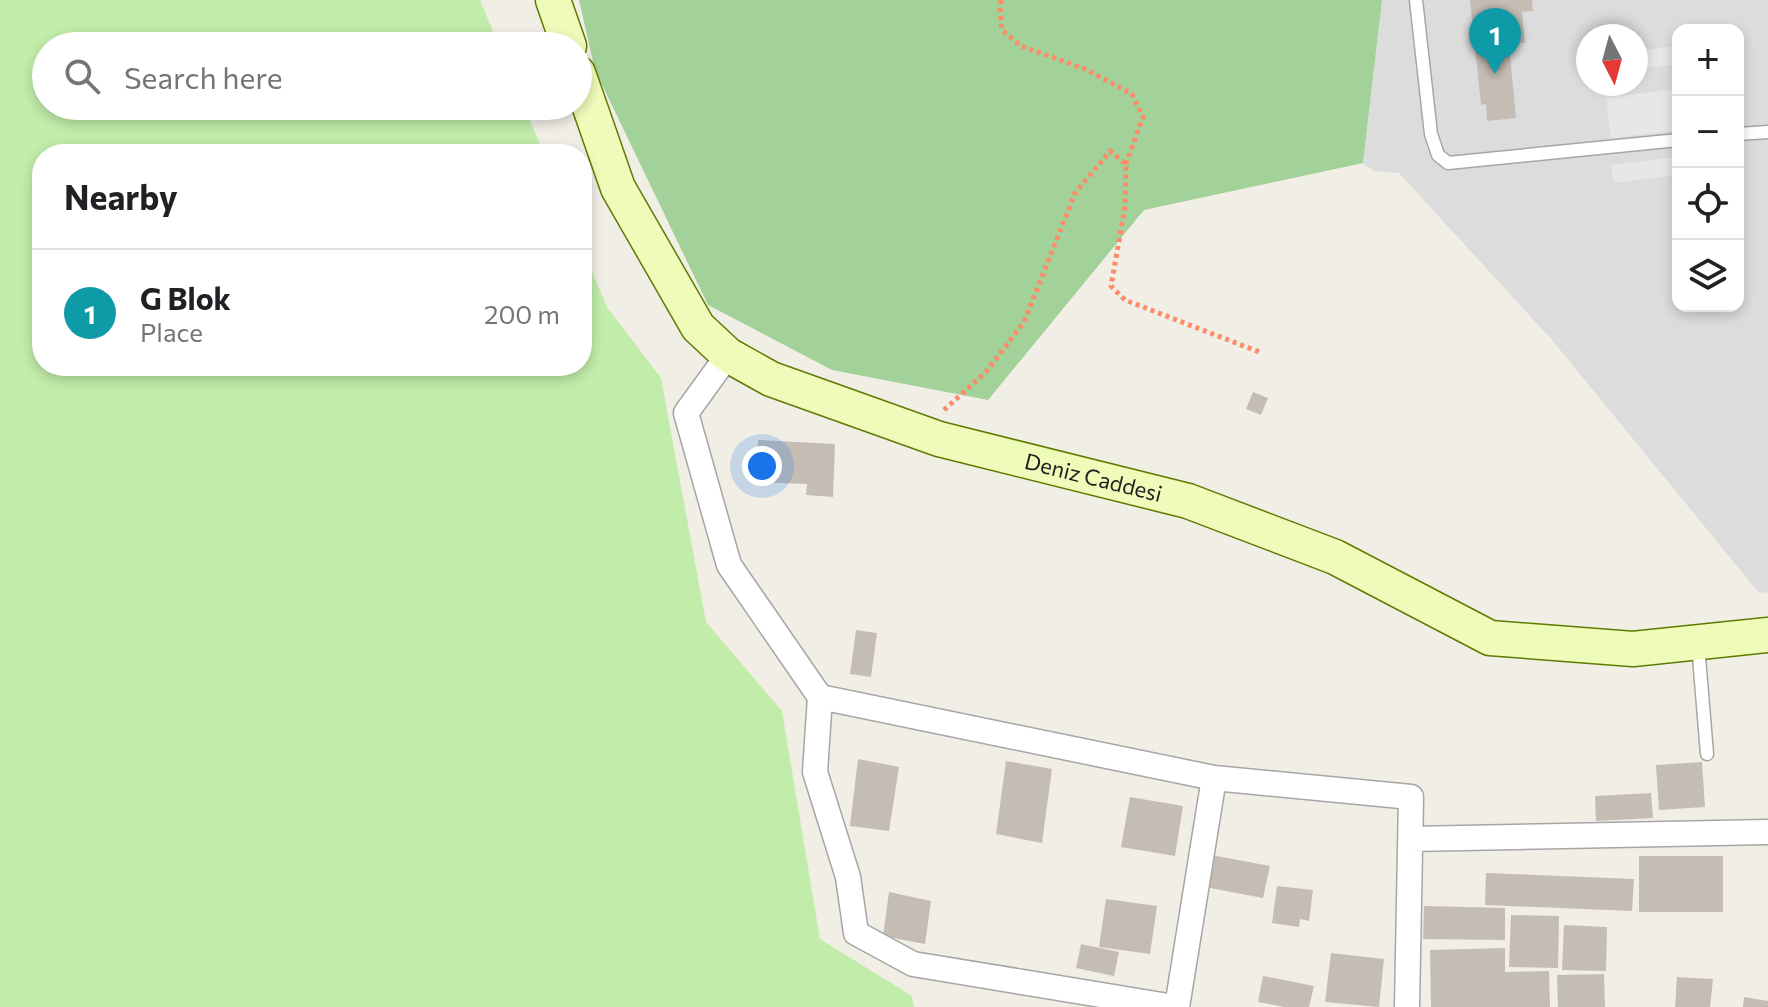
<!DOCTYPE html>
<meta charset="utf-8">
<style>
:root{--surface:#fff;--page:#f6f6f6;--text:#202124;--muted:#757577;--line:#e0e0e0;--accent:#0b8043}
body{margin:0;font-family:Commissioner,sans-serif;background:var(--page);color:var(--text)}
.controls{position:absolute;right:24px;top:24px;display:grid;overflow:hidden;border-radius:16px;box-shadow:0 4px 12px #0003}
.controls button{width:72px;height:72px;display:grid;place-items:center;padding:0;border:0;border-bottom:2px solid var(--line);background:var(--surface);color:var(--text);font:40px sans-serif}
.compass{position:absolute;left:1576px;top:24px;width:72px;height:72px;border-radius:50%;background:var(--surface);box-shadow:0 4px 12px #0003;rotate:174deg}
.you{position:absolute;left:762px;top:466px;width:28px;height:28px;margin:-20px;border:6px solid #fff;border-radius:50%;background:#1a73e8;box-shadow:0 0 0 12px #1a73e833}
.badge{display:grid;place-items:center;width:52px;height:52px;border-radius:50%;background:var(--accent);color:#fff;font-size:26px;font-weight:700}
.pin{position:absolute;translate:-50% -66px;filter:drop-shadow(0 2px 4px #0008)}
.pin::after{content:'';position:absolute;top:42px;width:28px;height:24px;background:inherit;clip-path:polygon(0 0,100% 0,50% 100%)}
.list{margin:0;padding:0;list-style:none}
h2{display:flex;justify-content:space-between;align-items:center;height:104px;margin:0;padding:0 32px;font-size:34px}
h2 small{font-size:26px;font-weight:400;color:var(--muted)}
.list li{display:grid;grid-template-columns:52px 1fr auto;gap:24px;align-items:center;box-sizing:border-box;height:128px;padding:0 32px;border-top:2px solid var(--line)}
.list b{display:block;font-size:30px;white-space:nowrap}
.list p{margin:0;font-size:26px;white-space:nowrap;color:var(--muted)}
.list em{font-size:26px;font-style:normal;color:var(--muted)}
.icon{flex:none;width:44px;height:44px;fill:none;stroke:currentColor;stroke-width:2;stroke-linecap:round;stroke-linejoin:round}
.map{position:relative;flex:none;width:1768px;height:1007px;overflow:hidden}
.search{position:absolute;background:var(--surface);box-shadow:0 4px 12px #0003;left:32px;top:32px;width:560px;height:88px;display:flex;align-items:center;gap:20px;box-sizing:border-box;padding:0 28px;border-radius:44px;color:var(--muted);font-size:30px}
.panel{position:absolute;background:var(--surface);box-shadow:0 4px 12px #0003;left:32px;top:144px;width:560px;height:232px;border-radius:32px}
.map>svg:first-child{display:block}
.residential{fill:#dddcdc;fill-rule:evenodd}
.grass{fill:#c1ecaa}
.forest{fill:#a2d199}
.parking{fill:#e7e7e7}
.building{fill:#c5bdb4}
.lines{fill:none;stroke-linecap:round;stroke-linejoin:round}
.service-casing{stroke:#a6a6a6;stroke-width:15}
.minor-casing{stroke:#a6a6a6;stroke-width:27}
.secondary-casing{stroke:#5e7b02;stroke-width:37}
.path{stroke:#fe8b69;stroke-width:5;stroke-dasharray:4 4;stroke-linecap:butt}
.service{stroke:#fff;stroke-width:12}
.minor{stroke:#fff;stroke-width:24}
.secondary{stroke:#effbb8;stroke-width:34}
.labels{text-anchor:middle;stroke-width:7;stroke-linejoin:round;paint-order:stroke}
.street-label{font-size:22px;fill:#1f1f1f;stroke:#fff}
</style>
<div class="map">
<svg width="1768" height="1007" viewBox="0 0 1768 1007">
<rect width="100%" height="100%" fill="#f0eee5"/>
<path class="residential" d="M1382,0h386v592l-9,1 -207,-253 -153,-167 -25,-2 -11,-7zM1678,30h60v276h-60zM1588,36h48v48h-48z"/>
<path class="grass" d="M0,0h480l19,46h-453v60h478l20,48h-502v212h540v-118l25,59 54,71 45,244 76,89 38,228 92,57 2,11h-914z"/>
<path class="forest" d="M579,0h803l-19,163 -219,47 -156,190 -156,-30 -124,-65 -113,-235z"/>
<path class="parking" d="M1678,46v18l-42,5v-18z
M1678,89v41l-67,8 -5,-40z
M1678,157v18l-65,8 -2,-18z"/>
<path class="building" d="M1470,0h62l1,11 -11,1 3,31 -16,1 7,74 -29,3 -1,-17 -5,1z
M1253,392l15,6 -7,17 -15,-6z
M758,440l77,4 -2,53 -27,-2 1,-11 -51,-2z
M856,630l21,3 -6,44 -21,-3z
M858,759l41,8 -10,64 -39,-5z
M1006,761l46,8 -10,74 -46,-9z
M1702,762l3,45 -46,3 -3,-45z
M1651,793l2,25 -57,3 -1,-25z
M1130,797l53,9 -8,50 -54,-9z
M1211,855l59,11 -7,32 -58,-11z
M1639,856h84v56h-84z
M1486,873l148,6 -2,32 -147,-6z
M1277,886l36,4 -4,31 -9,-2 -1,8 -27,-4z
M889,892l42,9 -6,43 -42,-8z
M1106,899l51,7 -7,48 -51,-7z
M1424,906l81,2v32l-82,-1z
M1511,915l48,1 -1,52 -49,-1z
M1564,925l43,2 -1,44 -44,-1z
M1081,944l38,8 -5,24 -38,-8z
M1505,948v24l44,-1 1,36h-119l-1,-57z
M1331,953l53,6 -5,48 -54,-5z
M1604,974l1,33h-47l-1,-32z
M1263,976l51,10 -5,21h-24l-27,-5z
M1677,977l36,2 -3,28h-35z
M1744,997l24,4v6h-25z"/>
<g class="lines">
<g class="service-casing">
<path id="service" d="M1416,0l15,134 7,21 10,8 230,-23
M1738,134l30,-2
M1698,645l9,109"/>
</g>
<g class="minor-casing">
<path id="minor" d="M728,355l-42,58 43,152 91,132 394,81 197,19 -4,210
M820,697l-5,75 33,105 8,56 57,31 261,43
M1411,839l357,-7
M1177,1007l37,-229"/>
</g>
<g class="secondary-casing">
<g id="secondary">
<path d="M553,0l16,46"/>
<path id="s1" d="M578,73l40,115 80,139 30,28 43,24 168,60 249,62 147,56 155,81 143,11 135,-14"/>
</g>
</g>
<path class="path" d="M1001,0l-1,8 2,22 19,16 64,23 47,25 11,23 -17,47
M944,410l42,-38 38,-50 51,-129 35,-42 16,13 -1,43 -14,79 14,14 137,53"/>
<use href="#service" class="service"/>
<use href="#minor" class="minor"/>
<use href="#secondary" class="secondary"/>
</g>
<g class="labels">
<g class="street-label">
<text dy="8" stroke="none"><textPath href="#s1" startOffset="710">Deniz Caddesi</textPath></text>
</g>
</g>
</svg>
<div class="controls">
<button>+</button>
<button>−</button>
<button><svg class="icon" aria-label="locate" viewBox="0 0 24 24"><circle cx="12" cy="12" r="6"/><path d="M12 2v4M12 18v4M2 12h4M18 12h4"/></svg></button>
<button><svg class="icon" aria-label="layers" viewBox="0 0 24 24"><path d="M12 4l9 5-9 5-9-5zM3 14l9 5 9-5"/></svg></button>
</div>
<svg class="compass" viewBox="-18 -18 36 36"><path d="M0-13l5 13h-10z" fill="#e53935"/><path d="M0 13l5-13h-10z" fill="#757577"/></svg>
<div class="you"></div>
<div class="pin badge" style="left:1495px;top:74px;background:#0f9aa8">1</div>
<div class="search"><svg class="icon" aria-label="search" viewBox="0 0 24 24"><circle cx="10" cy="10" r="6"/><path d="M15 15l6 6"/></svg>Search here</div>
<section class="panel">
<h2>Nearby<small></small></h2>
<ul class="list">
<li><span class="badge" style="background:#0f9aa8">1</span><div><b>G Blok</b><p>Place</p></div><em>200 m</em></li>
</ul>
</section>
</div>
